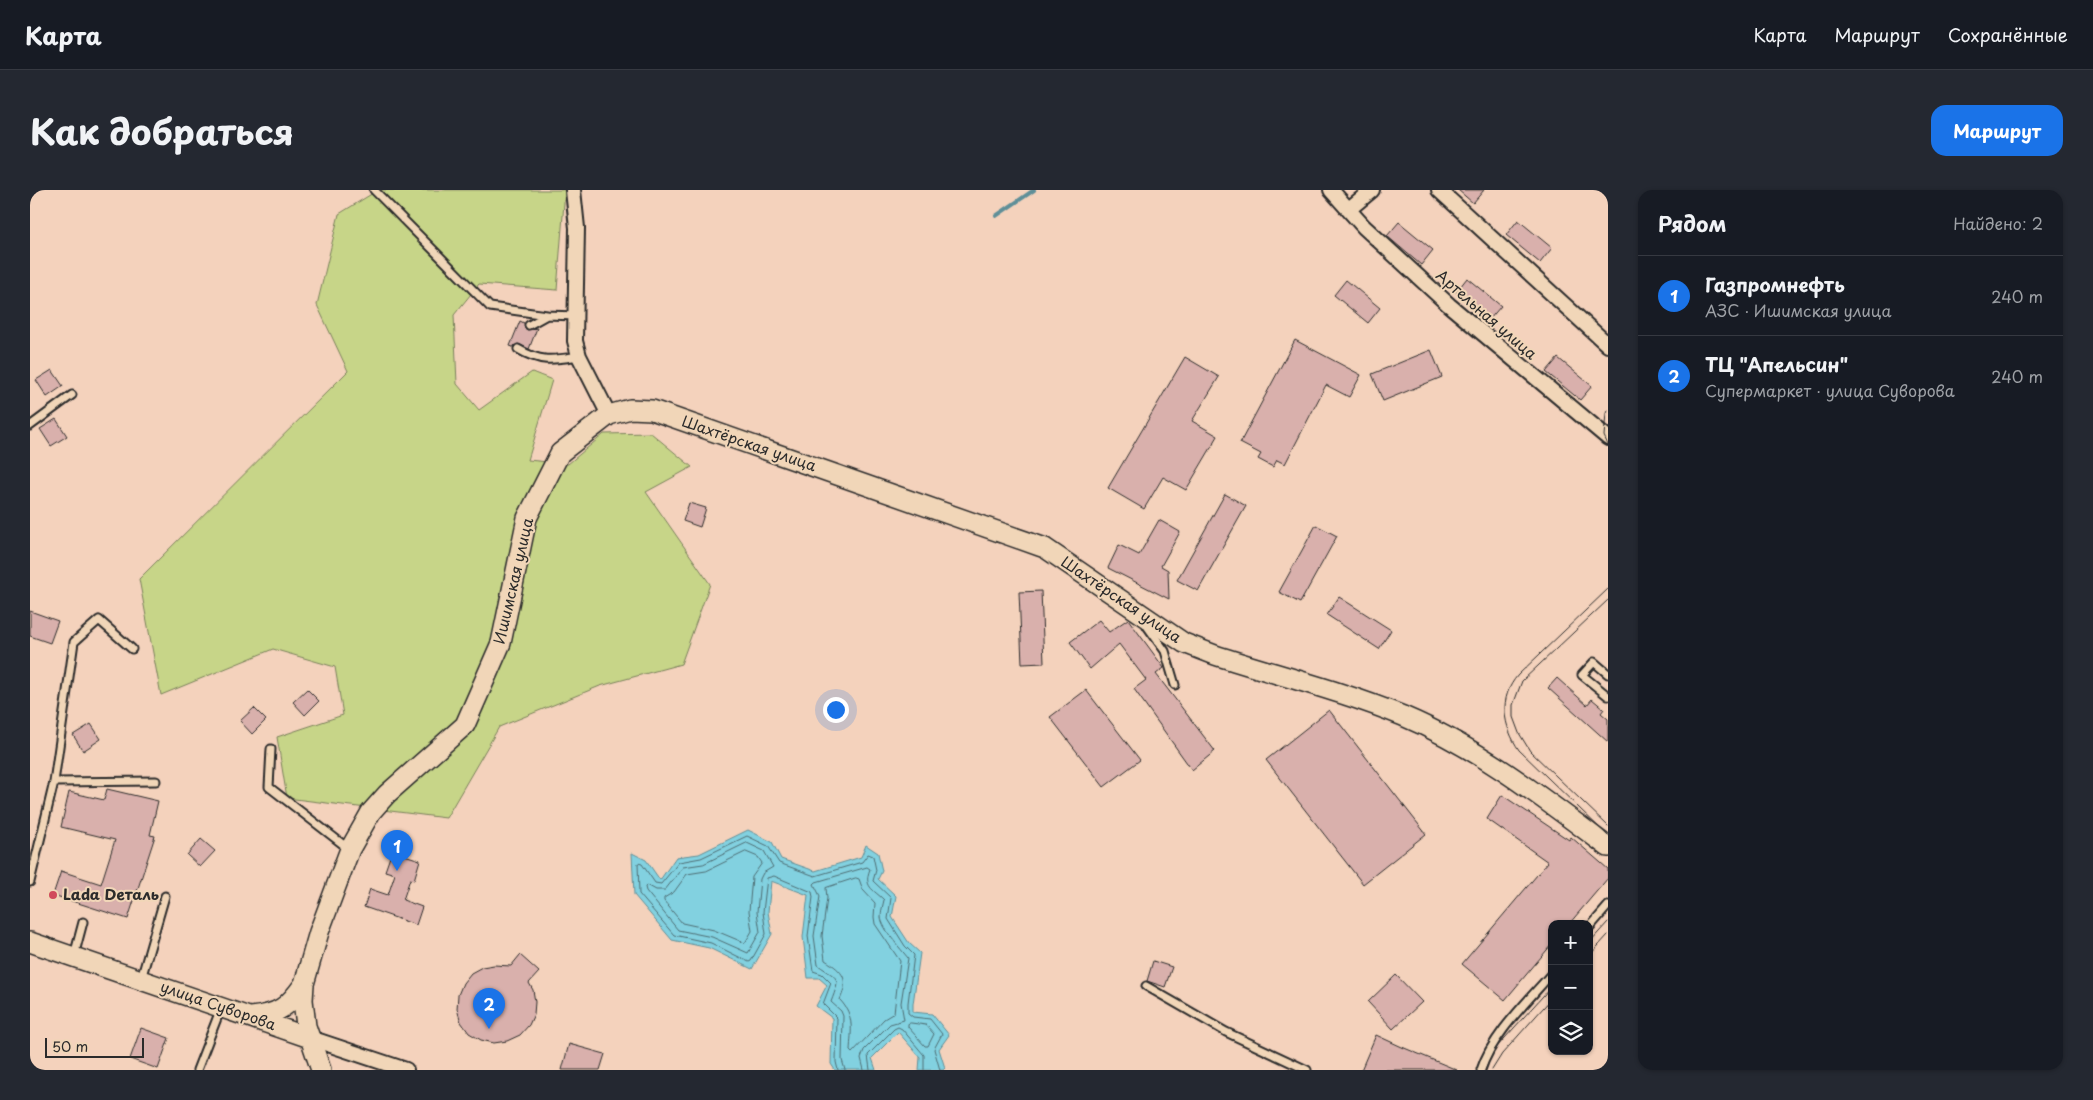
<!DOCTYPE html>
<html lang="ru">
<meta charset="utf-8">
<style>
:root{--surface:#171b24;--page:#242831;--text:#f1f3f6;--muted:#9ea1a6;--line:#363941;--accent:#1a73e8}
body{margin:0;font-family:"Playpen Sans",sans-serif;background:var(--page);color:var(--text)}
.controls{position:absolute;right:15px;bottom:15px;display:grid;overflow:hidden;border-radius:10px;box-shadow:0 1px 4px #0004}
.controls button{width:45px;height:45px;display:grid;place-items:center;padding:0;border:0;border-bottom:1px solid var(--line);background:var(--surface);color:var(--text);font:25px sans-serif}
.scale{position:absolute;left:15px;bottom:12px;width:99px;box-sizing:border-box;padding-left:5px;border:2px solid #2b2b2b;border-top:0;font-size:14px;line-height:18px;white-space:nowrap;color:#2b2b2b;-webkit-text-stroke:4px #f1d6b8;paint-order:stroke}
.you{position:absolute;left:805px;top:519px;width:18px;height:18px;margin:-12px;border:4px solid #fff;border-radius:50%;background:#1a73e8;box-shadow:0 0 0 8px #1a73e833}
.badge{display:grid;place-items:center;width:32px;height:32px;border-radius:50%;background:var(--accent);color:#fff;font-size:16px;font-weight:700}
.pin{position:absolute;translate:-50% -41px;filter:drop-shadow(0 1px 2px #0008)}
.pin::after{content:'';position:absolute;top:26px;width:18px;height:15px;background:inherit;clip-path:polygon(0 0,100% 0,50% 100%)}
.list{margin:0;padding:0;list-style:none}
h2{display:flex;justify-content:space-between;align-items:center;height:65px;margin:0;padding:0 20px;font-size:21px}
h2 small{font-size:16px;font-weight:400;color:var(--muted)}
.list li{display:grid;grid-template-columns:32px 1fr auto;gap:15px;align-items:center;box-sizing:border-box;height:80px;padding:0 20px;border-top:1px solid var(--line)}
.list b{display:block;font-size:19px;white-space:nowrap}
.list p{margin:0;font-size:16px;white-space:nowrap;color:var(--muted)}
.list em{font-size:16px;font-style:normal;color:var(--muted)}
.icon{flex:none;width:28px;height:28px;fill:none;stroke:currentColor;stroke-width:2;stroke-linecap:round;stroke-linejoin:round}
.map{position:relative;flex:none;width:1578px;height:880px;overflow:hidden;border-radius:15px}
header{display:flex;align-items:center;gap:30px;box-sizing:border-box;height:70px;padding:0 25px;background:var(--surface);border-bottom:1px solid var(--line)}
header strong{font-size:24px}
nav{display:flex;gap:28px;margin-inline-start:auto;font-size:18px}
.intro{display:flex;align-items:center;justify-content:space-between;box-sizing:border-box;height:120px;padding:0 30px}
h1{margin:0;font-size:35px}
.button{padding:12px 22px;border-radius:15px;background:var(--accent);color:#fff;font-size:18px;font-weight:700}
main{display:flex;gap:30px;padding:0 30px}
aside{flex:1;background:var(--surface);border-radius:15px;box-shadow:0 1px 4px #0004}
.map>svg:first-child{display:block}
.green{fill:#c7d588;stroke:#79805a}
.water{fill:#82d1e0;stroke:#5f8f98}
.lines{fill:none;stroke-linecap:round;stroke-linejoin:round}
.shore{stroke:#4e6d73;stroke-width:1}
.stream{stroke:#5f8f98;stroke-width:4}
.building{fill:#d9b0ac;stroke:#2b2b2b}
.service-casing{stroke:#2b2b2b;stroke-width:11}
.minor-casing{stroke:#2b2b2b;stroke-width:18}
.secondary-casing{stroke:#2b2b2b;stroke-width:22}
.service{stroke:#f1d6b8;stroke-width:7}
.minor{stroke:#f1d6b8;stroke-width:14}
.secondary{stroke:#f1d6b8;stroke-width:19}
.tram{stroke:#2b2b2b;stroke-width:1}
.poi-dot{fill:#d1495b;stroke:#f1d6b8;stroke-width:2}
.labels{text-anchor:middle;stroke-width:4;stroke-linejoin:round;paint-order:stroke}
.street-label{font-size:15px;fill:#2b2b2b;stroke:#f1d6b8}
.poi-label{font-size:15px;font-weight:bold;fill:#2b2b2b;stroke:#f1d6b8;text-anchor:start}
</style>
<header>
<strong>Карта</strong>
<nav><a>Карта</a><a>Маршрут</a><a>Сохранённые</a></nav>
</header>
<div class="intro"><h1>Как добраться</h1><a class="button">Маршрут</a></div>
<main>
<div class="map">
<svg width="1578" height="880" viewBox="0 0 1578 880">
<rect width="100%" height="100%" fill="#f4d2bc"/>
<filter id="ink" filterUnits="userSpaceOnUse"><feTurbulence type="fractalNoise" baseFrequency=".02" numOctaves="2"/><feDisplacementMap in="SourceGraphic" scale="10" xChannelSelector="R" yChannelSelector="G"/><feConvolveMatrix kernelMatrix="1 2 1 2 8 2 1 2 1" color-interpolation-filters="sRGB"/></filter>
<g filter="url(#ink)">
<path class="green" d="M348,0h187l-8,100 -78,-6 -25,31 3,69 22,26 53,-38 20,8 -24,80 40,4 36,-30 47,-1 41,34 -46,25 64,92 -29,80 -81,22 -101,41 -53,91 -159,-20 -10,-61 66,-22 -8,-48 -62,-18 -112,46 -22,-116 209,-208 -31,-66 22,-91z"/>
<path class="water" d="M718,640l24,12 9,17 34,12 46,-14 5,-12 12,8 4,18 -4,8 18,17 -4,21 17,26 11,10 -7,51v8l19,2 17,21 -10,14 6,19 -2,2h-24l1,-13 -22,-25 -26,26 4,12h-41l-4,-6 1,-46 -16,-12 11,-21 -8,-7h-11l-5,-41 5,-42 -37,-14 -3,31 4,22 -20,35 -43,-21 -37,-8 -38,-45 -2,-42 14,7 14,20 16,-23 23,-3z"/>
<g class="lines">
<path class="shore" d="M717,653l17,8 9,16 -10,6 -3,6 -3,33 3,20 -12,21 -36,-16 -34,-7 -32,-39 -1,-4 2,-2 9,5h9l18,-23 20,-3z
M716,662l12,5 4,6 -10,14 -3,34 3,20 -7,12 -31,-13 -32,-7 -18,-22v-3l10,-6 13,-18 19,-3z
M826,688l3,1 4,11 12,13 -1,14 1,7 25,37 -6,52 -10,6 -32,34 -2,-2c1,-21 5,-35 -10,-51 9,-21 4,-28 -15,-40l-3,-24 5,-38 -1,-10z
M881,833l15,2 8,9 -6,12h-3l-17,-19v-3z
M808,880l-2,-8 1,-44 -14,-14 8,-21 -9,-9 -9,-3 -5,-35 5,-39 -1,-5 -38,-16 -7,2 -4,34 3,22 -15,27 -2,1 -38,-19 -37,-8 -35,-41 -1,-31 4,1 13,19 6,1 18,-22 22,-4 46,-22 21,10 11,17 36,13 47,-14 6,-8 5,2 3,14 -3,11 18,17 -3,21 17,27 9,9 -6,48v10l5,4 17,2 12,15 -8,15 6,21
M815,880l-3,-10 1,-44 -2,-5 -10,-9c10,-26 8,-22 -13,-37l-4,-29 6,-40 -6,-12 2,-2 51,-15 3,2c-7,18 3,20 14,31 -1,5 -3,11 -3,17 1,12 20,32 27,41l-7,45 3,17 -14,4 -26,26 -3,8 3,12
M840,880l-2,-15 26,-26 4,-2 4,2 22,26v15"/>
<path class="stream" d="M966,26l38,-26"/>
</g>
<path class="building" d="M1428,0h26l-11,13z
M1488,30l34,28 -12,15 -34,-28z
M1369,32l34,28 -12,15 -34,-29z
M1437,88l34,28 -12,14 -33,-28z
M1316,90l34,28 -12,15 -34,-28z
M490,131l4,2 3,7 10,-2 -8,21 -11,-5 -5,3 -3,-1z
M1265,150l66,35 -12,22 -23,-12 -41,79 -8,-4 -4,7 -15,-8 3,-5 -21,-11z
M1401,160l11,27 -59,24 -11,-27z
M1155,167l34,20 -27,44 26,15 -32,54 -23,-13 -19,32 -36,-21z
M1528,168l34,28 -12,14 -34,-28z
M22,180l11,16 -16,11 -11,-17z
M26,229l11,17 -16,10 -11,-17z
M1195,304l21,12 -48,85 -21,-11z
M659,313l17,5 -6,19 -17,-6z
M1129,330l21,12 -19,34 7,4 1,29 -61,-31 11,-23 20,10z
M1286,335l21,11 -37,67 -21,-11z
M1011,401l3,72 -22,1 -3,-72z
M1309,407l52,33 -12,19 -52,-34z
M0,421l28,10 -8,22 -20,-7z
M1098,429l36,49 -8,6 59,77 -23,19 -58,-81 12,-9 -27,-36 -29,25 -20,-27 29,-22 10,12z
M1527,488l30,27 5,-6 12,10 -3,4 7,6v23l-60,-54z
M277,499l12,12 -14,14 -12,-13z
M1056,500l54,70 -36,27 -54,-70z
M224,518l12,12 -14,14 -12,-13z
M1299,520l97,124 -63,50 -97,-124z
M61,534l10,15 -18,12 -10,-16z
M77,599l51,12 -8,34 5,1 -27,83 -75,-24 8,-24 40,13 14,-44 -54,-13 8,-35 35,8z
M1472,605l67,45 2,-3 37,32v9l-39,46h-17v20l-47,56 -43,-36 86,-102 -61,-43z
M171,649l14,12 -15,16 -13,-12z
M362,661l28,9 -6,20 -4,-1 -7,21 19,7 -6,18 -52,-18 6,-18 18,6 7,-21 -10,-3z
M490,765l19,17 -10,11 4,7 2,12 -1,12 -5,11 -9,10 -13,6 -13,2 -13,-3 -12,-7 -8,-11 -4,-13 1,-14 5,-12 8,-10 11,-6 12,-2 17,1z
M1123,771l19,6 -7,20 -18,-6z
M1366,785l26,27 -29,27 -25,-27z
M111,838l28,10 -11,31 -28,-10z
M1346,845l26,12 55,23h-96z
M539,854l36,10 -5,16h-38z"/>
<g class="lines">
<g class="service-casing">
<path id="service" d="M344,0l116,117 57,8
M499,135l18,-10 29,1
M488,159c23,14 36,11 61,7
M0,236l42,-31
M1117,436l18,25 10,34
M1578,484l-14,-12 -12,13 26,21
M241,559l-2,38 80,62
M24,592l20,-140 25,-22 33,29
M0,692l24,-100 102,-1
M1559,738l19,-22
M44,766l9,-34
M111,789l24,-83
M1116,796l80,46 81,38
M167,880l24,-62
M1451,880c11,-35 47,-69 71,-97"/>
</g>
<g class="minor-casing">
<path id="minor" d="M543,0l4,38 -2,113 4,15 30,59
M1301,0l33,37 85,78 159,133
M1409,0l169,155
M1319,19l23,-19
M280,848l96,32"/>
</g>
<g class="secondary-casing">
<path id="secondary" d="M0,752l280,96
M221,827c28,-3 37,-10 53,-33
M291,880l-15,-44 -3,-26 1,-16 15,-52 31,-83 21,-37 16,-18 78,-69 36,-82 26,-125 33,-65 49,-38 21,-6 22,1 393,138 139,95 31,12c62,20 127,36 188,61 76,32 140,82 205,131"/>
</g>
<use href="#service" class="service"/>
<use href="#minor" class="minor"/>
<use href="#secondary" class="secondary"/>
<path class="tram" d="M1578,220l-2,3 -2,23 4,9
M1578,399l-90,86c-20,23 -15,51 1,75l89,86
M1578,410l-86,81 -9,24v12l6,16 11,18 78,75
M1559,753l19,-21
M1559,766l19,-21
M1455,880l10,-21 57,-63
M1462,880l10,-16 50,-56"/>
</g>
</g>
<circle class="poi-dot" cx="23" cy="705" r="5"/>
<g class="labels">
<g class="street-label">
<text transform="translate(1456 125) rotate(41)" y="5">Артельная улица</text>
<text transform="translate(719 254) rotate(19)" y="5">Шахтёрская улица</text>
<text transform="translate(484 391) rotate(-77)" y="5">Ишимская улица</text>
<text transform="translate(1091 410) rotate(34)" y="5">Шахтёрская улица</text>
<text transform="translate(188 816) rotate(19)" y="5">улица Суворова</text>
</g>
<g class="poi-label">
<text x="33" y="710">Lada Dеталь</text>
</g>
</g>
</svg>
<div class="controls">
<button>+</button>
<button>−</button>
<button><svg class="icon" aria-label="layers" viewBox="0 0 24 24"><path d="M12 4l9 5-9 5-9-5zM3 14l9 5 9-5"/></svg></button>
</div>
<div class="scale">50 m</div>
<div class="you"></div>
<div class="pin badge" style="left:367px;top:681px">1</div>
<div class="pin badge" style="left:459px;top:839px">2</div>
</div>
<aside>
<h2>Рядом<small>Найдено: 2</small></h2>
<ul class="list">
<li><span class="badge">1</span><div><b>Газпромнефть</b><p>АЗС · Ишимская улица</p></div><em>240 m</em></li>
<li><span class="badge">2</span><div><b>ТЦ &quot;Апельсин&quot;</b><p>Супермаркет · улица Суворова</p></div><em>240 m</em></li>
</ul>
</aside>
</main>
